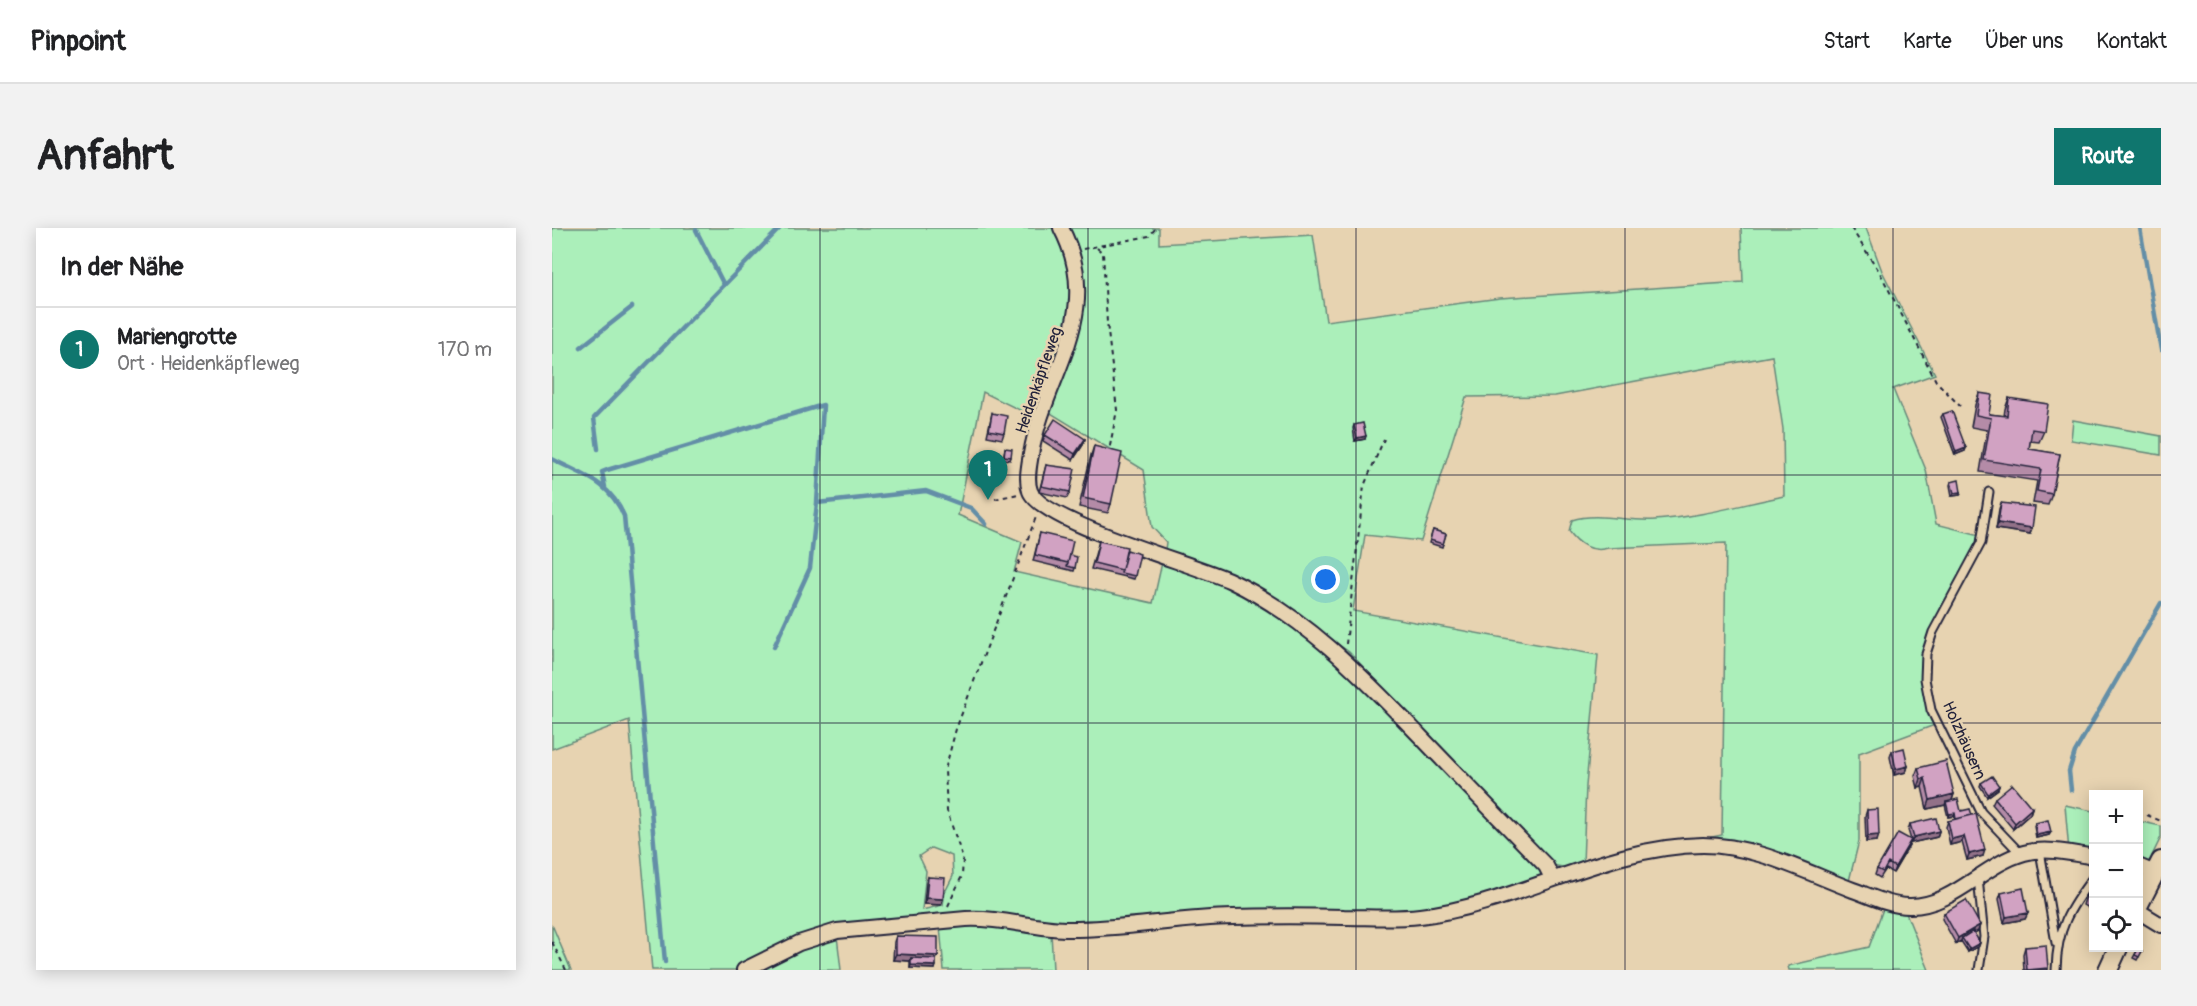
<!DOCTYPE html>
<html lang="de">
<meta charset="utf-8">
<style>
:root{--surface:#fff;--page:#f2f2f2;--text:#202124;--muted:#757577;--line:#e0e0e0;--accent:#0f766e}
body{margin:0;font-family:Pangolin,sans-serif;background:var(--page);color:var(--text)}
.controls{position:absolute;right:18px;bottom:18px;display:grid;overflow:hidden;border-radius:0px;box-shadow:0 3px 15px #0003}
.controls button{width:54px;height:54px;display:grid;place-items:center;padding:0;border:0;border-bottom:2px solid var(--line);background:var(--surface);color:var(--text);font:30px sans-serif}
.you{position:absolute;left:774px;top:352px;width:21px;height:21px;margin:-15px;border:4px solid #fff;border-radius:50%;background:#1a73e8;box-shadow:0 0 0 9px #1a73e833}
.badge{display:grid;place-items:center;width:39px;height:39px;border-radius:50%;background:var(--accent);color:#fff;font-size:20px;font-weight:700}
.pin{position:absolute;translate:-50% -50px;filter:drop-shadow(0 2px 3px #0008)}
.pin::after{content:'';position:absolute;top:32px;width:21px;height:18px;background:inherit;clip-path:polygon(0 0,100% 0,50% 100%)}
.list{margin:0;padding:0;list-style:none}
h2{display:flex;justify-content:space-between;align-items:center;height:78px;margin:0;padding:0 24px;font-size:26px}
h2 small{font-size:20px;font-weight:400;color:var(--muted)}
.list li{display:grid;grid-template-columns:39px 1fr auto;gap:18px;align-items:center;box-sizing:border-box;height:84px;padding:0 24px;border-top:2px solid var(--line)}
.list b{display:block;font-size:22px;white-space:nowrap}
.list p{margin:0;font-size:20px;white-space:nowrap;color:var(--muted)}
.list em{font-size:20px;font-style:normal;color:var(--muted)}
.icon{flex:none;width:33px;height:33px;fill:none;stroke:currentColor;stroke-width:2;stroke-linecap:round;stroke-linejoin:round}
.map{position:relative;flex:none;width:1609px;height:742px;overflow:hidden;border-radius:0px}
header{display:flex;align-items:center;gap:36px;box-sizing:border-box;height:84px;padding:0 30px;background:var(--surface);border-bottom:2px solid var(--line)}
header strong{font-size:28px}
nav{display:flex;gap:33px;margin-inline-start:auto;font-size:21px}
.intro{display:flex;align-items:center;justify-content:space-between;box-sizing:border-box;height:144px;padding:0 36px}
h1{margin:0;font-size:42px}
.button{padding:15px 27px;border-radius:0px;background:var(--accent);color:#fff;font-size:21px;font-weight:700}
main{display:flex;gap:36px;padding:0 36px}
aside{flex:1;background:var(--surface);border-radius:0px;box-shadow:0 3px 15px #0003}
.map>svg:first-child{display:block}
.green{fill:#abefba;stroke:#66887a;stroke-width:1.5;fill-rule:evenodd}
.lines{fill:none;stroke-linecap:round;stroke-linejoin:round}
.stream{stroke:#638ea7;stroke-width:4.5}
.service-casing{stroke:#22223b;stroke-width:11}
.minor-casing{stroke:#22223b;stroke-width:18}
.secondary-casing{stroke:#22223b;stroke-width:22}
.path{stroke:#22223b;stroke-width:2;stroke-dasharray:4.5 4.5;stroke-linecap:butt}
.service{stroke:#e7d3b1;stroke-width:7}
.minor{stroke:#e7d3b1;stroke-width:14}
.secondary{stroke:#e7d3b1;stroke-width:18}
.wall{fill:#b48ba7;stroke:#22223b;stroke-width:1.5}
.shaded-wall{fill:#927188;stroke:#22223b;stroke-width:1.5}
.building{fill:#d1a2c2;stroke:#22223b;stroke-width:1.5}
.grid{fill:none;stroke:#22223b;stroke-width:1.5;stroke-opacity:0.55}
.labels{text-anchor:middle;stroke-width:5;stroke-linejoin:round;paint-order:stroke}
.street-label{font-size:16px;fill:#22223b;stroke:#e7d3b1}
</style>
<header>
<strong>Pinpoint</strong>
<nav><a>Start</a><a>Karte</a><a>Über uns</a><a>Kontakt</a></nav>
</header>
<div class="intro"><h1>Anfahrt</h1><a class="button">Route</a></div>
<main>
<aside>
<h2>In der Nähe<small></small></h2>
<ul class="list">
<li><span class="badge">1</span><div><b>Mariengrotte</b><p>Ort · Heidenkäpfleweg</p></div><em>170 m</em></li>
</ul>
</aside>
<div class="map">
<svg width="1609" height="742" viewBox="0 0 1609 742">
<rect width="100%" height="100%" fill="#e7d3b1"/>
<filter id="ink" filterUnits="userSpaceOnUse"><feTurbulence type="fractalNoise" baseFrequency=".0167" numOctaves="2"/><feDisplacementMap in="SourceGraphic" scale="12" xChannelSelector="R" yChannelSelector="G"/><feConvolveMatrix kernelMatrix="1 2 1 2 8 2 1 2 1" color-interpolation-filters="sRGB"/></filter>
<g filter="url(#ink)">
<path class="green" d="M0,0h607v16l154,-9 13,86 174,-23 243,-16 -2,-54h125l16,43 53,103 -42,15 33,81 10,54 48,12c-20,78 -81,90 -44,187l-81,30v88l-11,44 -156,-44 30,-6 4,-292 -118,5c-16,5 -30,-4 -39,-17l3,-11c26,-8 55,2 83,0 44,-3 85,-15 129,-24l-1,-67 -11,-73 -217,40 -89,1 -45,144 -56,-6 -12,76 245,44 -12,131 -3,77 -15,5 -16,-3 -203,-213 -77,-55 -49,-24 -58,-23 1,-8 -14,-15 -8,-57 -98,-60 -12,7 -51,-25 -25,123 64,27 -8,30 139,31 10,-45 90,38 91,67 193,199 6,12 -5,6 -108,32 -352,15 -58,-9 -183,18 4,34h-189l-23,-250 -77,29zM379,620l21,8 1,20 -8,16 -2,13 -21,5 4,-39 -7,-15z
M1521,192l88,16v19l-90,-15z
M1513,577l28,6v46l-24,-5z
M1586,593l23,5v11l-17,35 -5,-2z
M1331,681l23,4 23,57h-140l-1,-4 81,-19z
M421,694l78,10 2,38h-109l-4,-43z
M0,698l1,1 18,43h-19z"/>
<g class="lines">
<path class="stream" d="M1588,0l21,122
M144,2l28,55
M29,119l51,-40
M46,221l-4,-31 186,-190
M0,231c32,17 57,22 72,57l41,446
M53,259l-3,-15 5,-2 216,-65 -6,98 -7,65 -36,79
M265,275l109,-12 45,17 15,16
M1519,562l-2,-19 6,-19 86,-149"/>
<g class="service-casing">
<path id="service" d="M1437,264l-8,51 -48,89 -7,22 -1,25 6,31 50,102 40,42
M1488,623l16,92
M1426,650l6,59 -5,33
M1504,742c1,-42 13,-61 38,-94"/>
</g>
<g class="minor-casing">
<path id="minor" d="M509,0c45,86 -16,145 -30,226 -2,12 -5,26 -1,37 11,31 164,73 201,90 75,36 132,96 189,155 42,44 84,87 126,130l6,12
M1586,638l17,7
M1586,683l23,14
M192,742l55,-27 38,-12 129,-12c34,-2 65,9 99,10 56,1 112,-11 168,-12 37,-1 74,-1 111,0 25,0 51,2 76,-1 96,-11 184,-70 283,-71 52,0 102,27 150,45 17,6 37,16 56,16 43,1 75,-42 115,-53 21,-6 48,0 70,4"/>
</g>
<g class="secondary-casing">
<path id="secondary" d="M1586,678l23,-45
M1556,742l10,-22"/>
</g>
<path class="path" d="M1299,0l28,43 57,110 24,25
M545,20l6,5 4,70 10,87 -8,41
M531,21l66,-13 7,-8
M443,271l23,-5
M794,416l18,-158 20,-47
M1595,587l14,6
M396,678l14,-30 1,-17 -16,-48 -2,-41 11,-41 80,-212
M0,714l14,28"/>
<use href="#service" class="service"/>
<use href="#minor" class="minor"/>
<use href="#secondary" class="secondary"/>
</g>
<path class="wall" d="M1427,165l10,21 15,2 1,-7 4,-11 35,33 -5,11 -9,-1 -1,8 31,5 -8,40 -4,11 -15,-2 4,-22 -57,-9 7,-42 -16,-3 4,-22z
M440,185l12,20 -2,6 -15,-3z
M1391,186l23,34 -1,3 -10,4 -14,-38z
M802,197l11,14 -10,2 -2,-13z
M493,207l40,4 -2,6 -10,15 -30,-19z
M542,218l17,58 -3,9 -29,-6 12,-52z
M453,220l6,9 -1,3 -7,-1z
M494,237l24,27 -3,6 -28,-6z
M1399,254l10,10 -1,3 -8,1 -2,-11z
M1449,275l29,31 -34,-5 3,-20z
M881,302l13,4 -4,13 -13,-4z
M488,305l30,22 5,13 -1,3 -41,-10z
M547,313l28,9 8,26 -1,3 -43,-10z
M1340,523l16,15 -2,6 -12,3 -4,-18z
M1366,540l36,26 -2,6 9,11 22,45 -16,4 -5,-18 -12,3 -4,-18 2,-6 7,-1 -1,-4 -6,1 -3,-12 -18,4 -5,-22 -4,1 -3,-12z
M1429,555l18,3 -1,3 -11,8 -7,-11z
M1443,570l37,10 -2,6 -17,15 -21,-25z
M1315,582l10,31 -11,1 -1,-26z
M1483,595l16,9 -2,3 -13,3 -2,-12z
M1358,596l29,7 -2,6 -26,6v-3l-2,6 -16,27 -7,-4 -6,9 -5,-3 2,-6 34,-29 -3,-10z
M376,649l15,22 -2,6 -17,-1 2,-21z
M1542,658v26l-11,-7 3,-9z
M1449,665l27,20 -3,6 -21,4 -5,-24z
M1392,685l36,12 -2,6 -4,2 5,13 -11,6 -7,-11 -5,3 -14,-25z
M344,708l40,23 -1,10 -25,-1v-7l-17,-1 1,-18z
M1473,719l23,21v2h-24l-1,-16z
M1586,721l4,2 -5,9 -4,-2z"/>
<path class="shaded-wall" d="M814,208l-1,3 -10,2 2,-3z
M533,211l-2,6 -10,15 2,-6z
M1414,220l-1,3 -10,4 1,-3z
M1409,264l-1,3 -8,1 2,-3z
M1446,295l34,5 -2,6 -34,-5z
M1356,538l-2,6 -12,3 2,-6z
M1373,550l-3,9 -4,1 3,-9z
M1447,558l-1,3 -11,8 1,-3z
M1402,566l-3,9 -5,-1 -1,3 -18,4 3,-9z
M1480,580l-2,6 -17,15 2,-6z
M1403,585l-1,3 -6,1 1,-3z
M1387,603l-2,6 -26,6 3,-6z
M1499,604l-2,3 -13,3 1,-3z
M1327,607l-2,6 -11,1 2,-6z
M1412,608l-2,6 -12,3 2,-6z
M1359,612l-2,6 -16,27 2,-6z
M1433,622l-2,6 -16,4 2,-6z
M374,670l17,1 -2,6 -17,-1z
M1476,685l-3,6 -21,4 2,-6z
M1428,697l-2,6 -14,8 -2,-1 -1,3 -5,3 2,-6z
M1428,715l-1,3 -11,6 1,-3z
M344,726l42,2 -3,6 -24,-4 -1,3 -17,-1z
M359,737l25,1 -1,3 -25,-1z"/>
<path class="building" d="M1427,165l13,2 -3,19 18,2 2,-18 39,6 -4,27 -12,-2 -3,20 31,5 -8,40 -15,-3 4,-22 -57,-9 7,-42 -15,-3z
M1400,183l14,37 -10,4 -13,-38z
M440,185l15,3 -3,17 -15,-3z
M503,191l30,20 -10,15 -30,-19z
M811,195l3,13 -9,2 -3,-13z
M542,218l28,7 -11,51 -28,-6z
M453,220l7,1 -1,8 -7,-1z
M494,237l29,4 -5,23 -29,-6z
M1407,252l2,12 -7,1 -3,-11z
M1449,275l34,4 -3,21 -34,-5z
M881,302l13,4 -3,10 -13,-4z
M488,305l33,8 -5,22 -33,-8z
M547,313l28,6 -5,23 -28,-7z
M575,322l13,4 -5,22 -14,-3z
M518,327l7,2 -2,11 -8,-2z
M1352,520l4,18 -12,3 -4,-18z
M1394,533l8,33 -24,6 -5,-22 -4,1 -3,-11z
M1440,548l7,10 -11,8 -7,-11z
M1460,556l20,24 -17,15 -20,-25z
M1406,571l3,12 9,-2 2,6 -16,4 -1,-6 -6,1 -3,-12z
M1326,581l1,26 -11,1 -1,-26z
M1424,586l9,36 -16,4 -5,-18 -12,3 -4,-18z
M1384,590l3,13 -25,6 -4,-13z
M1496,592l3,12 -14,3 -2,-12z
M1346,605l13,7 -16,27 -7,-4 -5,9 -6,-3z
M376,649l17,1 -2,21 -17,-1z
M1542,658v15l-8,-5z
M1471,660l5,25 -22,4 -5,-24z
M1414,672l14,25 -22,13 -14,-25z
M1421,703l7,12 -11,6 -7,-11z
M344,708l42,1v19l-42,-2z
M1494,717l2,23 -21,2 -2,-23z
M1586,721l4,2 -3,6 -4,-2z
M359,730l25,1v7l-25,-1z"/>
</g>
<path class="grid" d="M268,0v742M536,0v742M804,0v742M1073,0v742M1341,0v742M0,247h1609M0,495h1609"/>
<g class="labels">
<g class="street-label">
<text transform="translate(486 152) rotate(-71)" y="6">Heidenkäpfleweg</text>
<text transform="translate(1413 512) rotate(66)" y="6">Holzhäusern</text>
</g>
</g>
</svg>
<div class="controls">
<button>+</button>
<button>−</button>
<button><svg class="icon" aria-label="locate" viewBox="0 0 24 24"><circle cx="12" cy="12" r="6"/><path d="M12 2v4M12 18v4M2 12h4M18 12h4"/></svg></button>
</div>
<div class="you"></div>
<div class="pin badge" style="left:436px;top:272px">1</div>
</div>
</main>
